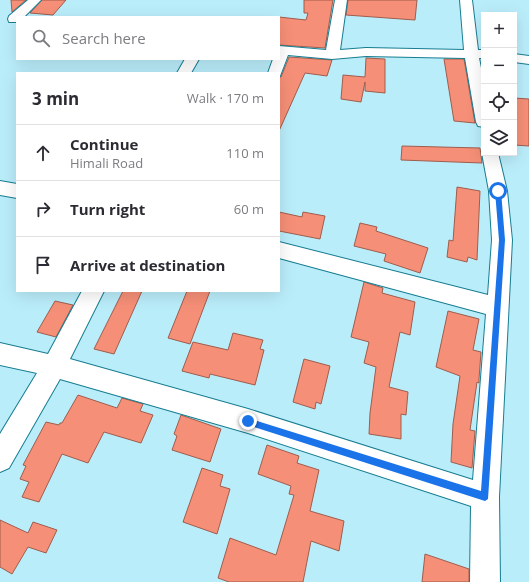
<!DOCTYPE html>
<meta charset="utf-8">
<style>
:root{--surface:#fff;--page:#f7f7f7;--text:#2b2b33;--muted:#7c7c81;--line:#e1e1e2}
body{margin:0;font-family:"Open Sans",sans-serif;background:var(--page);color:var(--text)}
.controls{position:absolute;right:12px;top:12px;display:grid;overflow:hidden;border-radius:0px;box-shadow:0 4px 16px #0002}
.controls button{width:36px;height:36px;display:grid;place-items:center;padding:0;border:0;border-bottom:1px solid var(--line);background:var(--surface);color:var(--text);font:20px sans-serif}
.stop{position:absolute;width:12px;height:12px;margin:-9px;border:3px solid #1a73e8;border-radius:50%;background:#fff}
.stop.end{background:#1a73e8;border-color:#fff;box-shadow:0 1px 4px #0008}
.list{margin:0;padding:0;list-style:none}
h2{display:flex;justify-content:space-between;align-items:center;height:52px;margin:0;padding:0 16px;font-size:17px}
h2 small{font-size:13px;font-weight:400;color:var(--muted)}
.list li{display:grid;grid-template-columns:26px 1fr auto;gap:12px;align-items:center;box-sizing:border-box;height:56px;padding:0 16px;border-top:1px solid var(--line)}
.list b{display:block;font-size:15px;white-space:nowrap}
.list p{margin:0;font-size:13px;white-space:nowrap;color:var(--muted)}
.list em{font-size:13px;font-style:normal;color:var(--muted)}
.icon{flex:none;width:22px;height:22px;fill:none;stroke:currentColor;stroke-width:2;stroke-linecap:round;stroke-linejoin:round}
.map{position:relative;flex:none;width:529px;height:582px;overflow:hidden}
.search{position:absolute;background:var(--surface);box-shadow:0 4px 16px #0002;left:16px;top:16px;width:264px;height:44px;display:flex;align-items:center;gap:10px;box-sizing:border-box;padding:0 14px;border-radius:0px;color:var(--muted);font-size:15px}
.panel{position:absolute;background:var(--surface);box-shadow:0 4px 16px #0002;left:16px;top:72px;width:264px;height:220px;border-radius:0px}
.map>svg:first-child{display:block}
.building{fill:#f68f77;stroke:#9f5d4d}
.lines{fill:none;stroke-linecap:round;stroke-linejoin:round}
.minor-casing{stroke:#167d91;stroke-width:2}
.minor{fill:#fff;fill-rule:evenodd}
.route{fill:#1a73e8}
</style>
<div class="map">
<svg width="529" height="582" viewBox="0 0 529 582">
<rect width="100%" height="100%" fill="#baedfa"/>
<path class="building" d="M11,0h15l-14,12z
M42,0h24l-13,15 -23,-2z
M304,0h29l-8,48 -46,-3v-28l27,3 2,-7h-4z
M348,0h69l-2,20 -69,-5z
M289,57l43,3 -5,16 -22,-3 -26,58v-54h2z
M366,58l19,1v34l-20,-2v-9l-4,20 -20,-3 2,-24 22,2z
M444,59h20l11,64 -21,-2z
M514,98l15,1v47l-15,-1z
M402,146l78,2 2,15 -81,-3z
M457,187l23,4 -3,69 -9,-3 -1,5 -20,-5 2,-17 4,1z
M279,212l23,5 1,-5 22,4 -5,23 -41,-8z
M360,223l17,4 -1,4 52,17 -8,25 -36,-12 2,-7 -32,-8z
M364,282l19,6 -1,5 33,9 -5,33 -10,-3 -11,55 19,5 -2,23 -5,-1v25l-32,-5 1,-21 6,-46 -12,-4 5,-21 -18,-5z
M123,291h19l-28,63 -20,-5z
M187,291h23l-20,53 -22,-6z
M55,301l18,4 -17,32 -19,-5z
M448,311l31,8 -6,31 8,2 -2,27v4l-2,-1 -7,48 5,1 -3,37 -21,-6 2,-38 7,-48 -24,-9z
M233,333l30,7 -3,9 4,1 -9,35 -45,-11 -1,4 -27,-7 11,-29 35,8z
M304,359l26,7 -9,38 -5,-2 -1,7 -22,-7z
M78,395l39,13 5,-10 21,6 -3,7 13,4 -12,28 -37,-11 -16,31 -26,-9 -23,48 -17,-5 7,-15 -9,-3 6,-13 -3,-1 23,-43 13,3 1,-2h2z
M181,415l40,14 -11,33 -38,-12 5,-14 -3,-2z
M267,445l32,11 -2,7 22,7 -9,41 34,10 -5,30 -28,-10 -8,41h-74l-11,-4 12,-40 46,17 18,-60 -5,-1 2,-8 -33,-12z
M202,468l21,7 -3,11 10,3 -13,45 -34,-12z
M0,520l28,13 5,-11 24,8 -11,23 -18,-6 -16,27 -12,-7z
M425,554l44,15v13h-47z"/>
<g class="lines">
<g class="minor-casing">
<path id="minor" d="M28,0h13l-17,17h-7v5h-8l-1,-3 1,-3z
M335,0h12l-7,50 26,-2 98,2 -4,-50h12l6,50h6v8h-5l5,25v44l-6,-1 -2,-4 -11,-64 -99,-2 -34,3 -44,-4 -8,21 -1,-3h-11l5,-14h6v-13l47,4z
M514,54l15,2v8l-15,-2z
M185,59h14l-8,14h-14z
M484,149v4h14l9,38 5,49 -13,257 1,85h-30l1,-76 -223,-73 -188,-54 -51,89 -9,4v-38l37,-61 -37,-8v-22l48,11 34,-63h22l-34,68 178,50 225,71 13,-166 -207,-56v-16l209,53 4,-55 -3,-49 -7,-38z
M0,181l17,3v14l-17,-3z"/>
</g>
<use href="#minor" class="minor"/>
</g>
<path class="route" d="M498,189l3,2 4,49 -17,259 -3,2 -240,-77v-5l3,-1 233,73 18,-251 -4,-49z"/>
</svg>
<div class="controls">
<button>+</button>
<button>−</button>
<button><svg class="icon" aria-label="locate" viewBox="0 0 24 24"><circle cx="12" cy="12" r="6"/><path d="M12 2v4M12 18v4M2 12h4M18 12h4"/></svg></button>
<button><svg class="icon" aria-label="layers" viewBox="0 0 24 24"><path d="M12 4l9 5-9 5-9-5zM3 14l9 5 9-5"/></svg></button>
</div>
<div class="stop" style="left:498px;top:191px"></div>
<div class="stop end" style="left:248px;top:421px"></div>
<div class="search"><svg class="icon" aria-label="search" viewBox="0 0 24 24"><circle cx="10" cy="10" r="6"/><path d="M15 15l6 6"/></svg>Search here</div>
<section class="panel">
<h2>3 min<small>Walk · 170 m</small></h2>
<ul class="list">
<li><svg class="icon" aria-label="ahead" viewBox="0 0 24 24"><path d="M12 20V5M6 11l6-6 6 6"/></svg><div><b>Continue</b><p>Himali Road</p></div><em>110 m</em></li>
<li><svg class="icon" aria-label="right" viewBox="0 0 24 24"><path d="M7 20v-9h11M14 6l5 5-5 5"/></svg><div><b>Turn right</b></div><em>60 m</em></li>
<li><svg class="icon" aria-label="arrive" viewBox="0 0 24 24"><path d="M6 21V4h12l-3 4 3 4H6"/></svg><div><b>Arrive at destination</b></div></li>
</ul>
</section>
</div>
